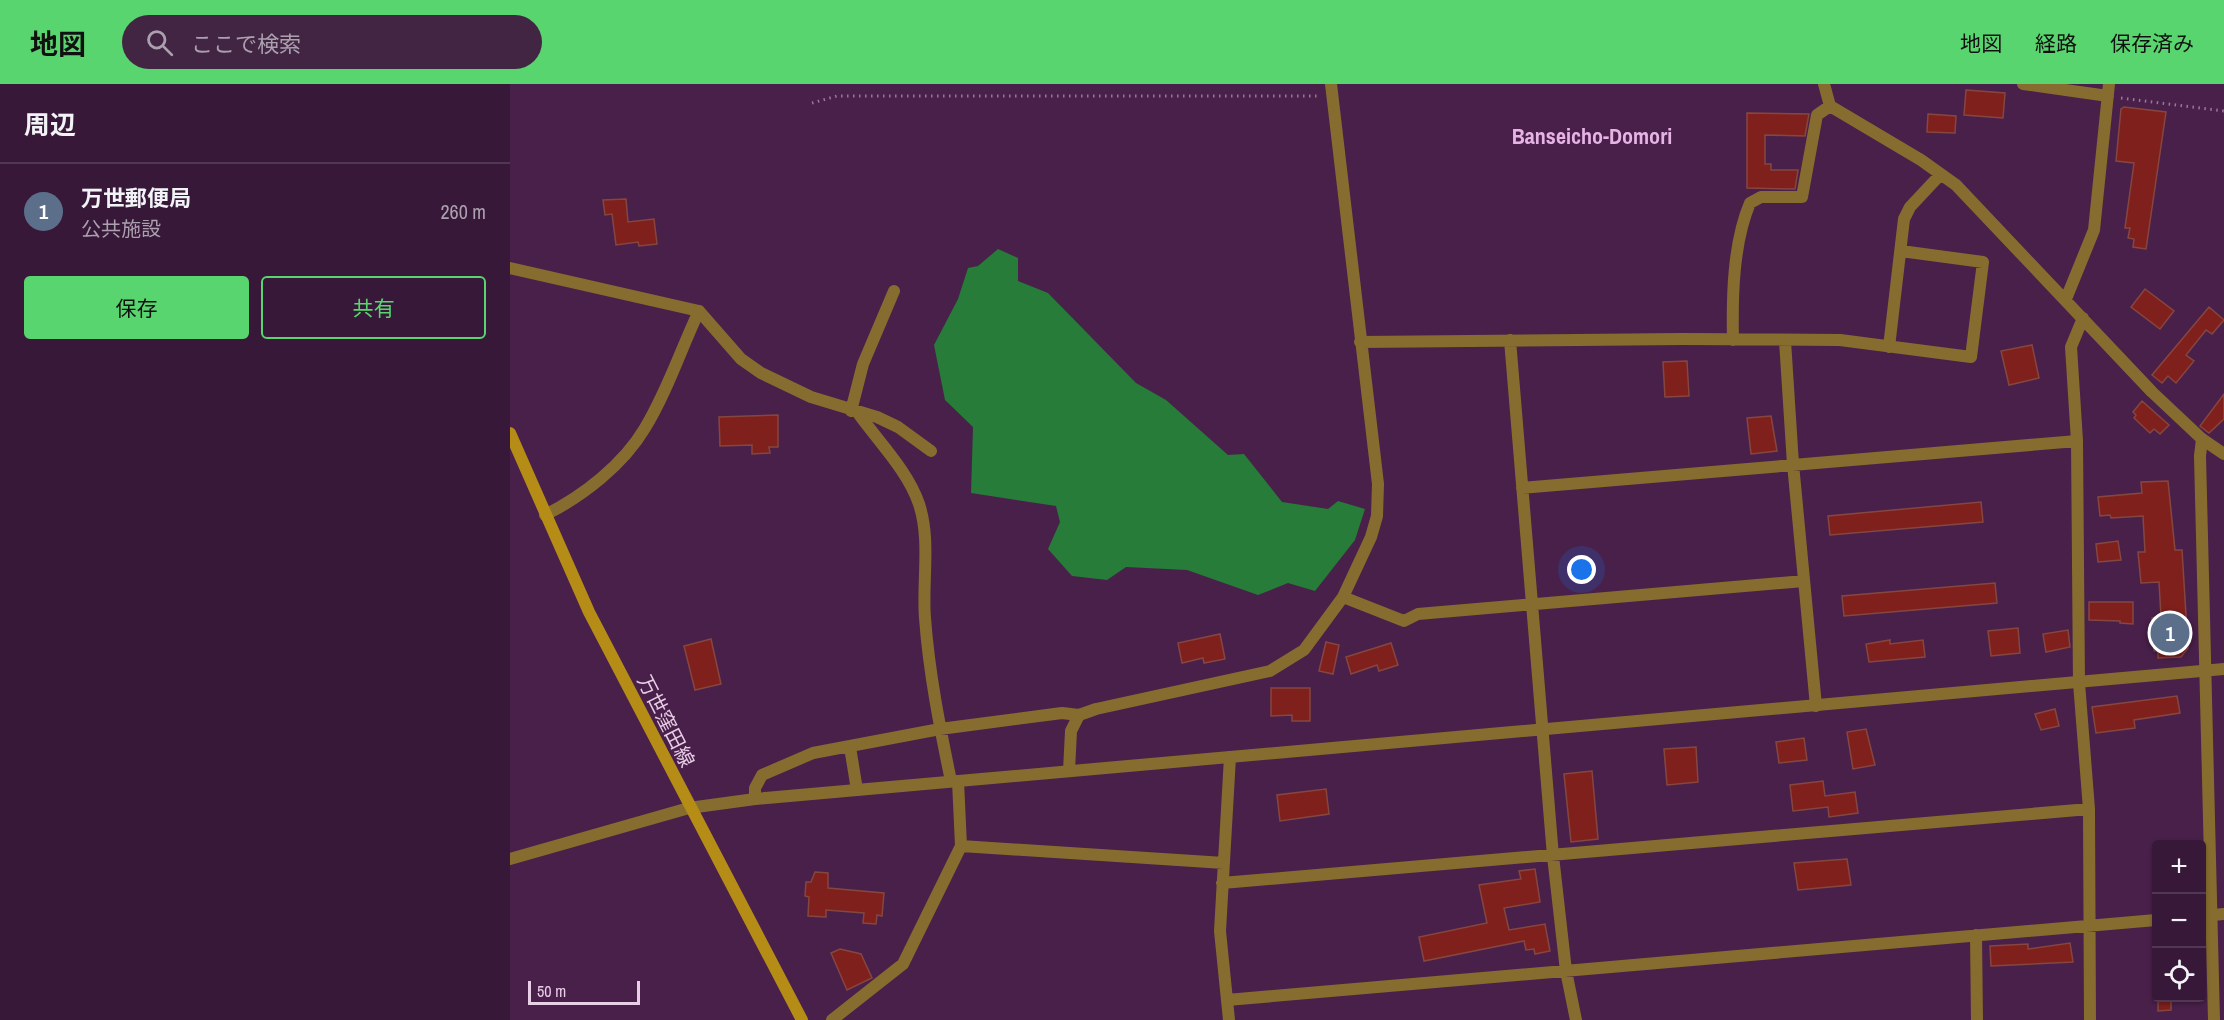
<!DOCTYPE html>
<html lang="ja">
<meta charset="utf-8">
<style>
:root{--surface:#371838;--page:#422543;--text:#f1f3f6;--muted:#aaa0ae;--line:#513753;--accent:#59d56f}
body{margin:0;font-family:"Archivo Narrow","Noto Sans JP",sans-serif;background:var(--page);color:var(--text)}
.controls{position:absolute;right:18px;bottom:18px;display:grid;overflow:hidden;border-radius:6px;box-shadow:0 2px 4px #0004}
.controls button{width:54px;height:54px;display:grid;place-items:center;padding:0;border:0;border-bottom:2px solid var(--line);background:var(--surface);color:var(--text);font:30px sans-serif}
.scale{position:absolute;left:18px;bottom:15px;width:112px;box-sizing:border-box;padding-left:6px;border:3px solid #e8cee7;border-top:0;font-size:16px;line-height:21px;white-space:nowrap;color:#e8cee7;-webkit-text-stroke:4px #49204a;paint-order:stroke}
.you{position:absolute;left:1072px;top:486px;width:21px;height:21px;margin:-15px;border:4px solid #fff;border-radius:50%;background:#1a73e8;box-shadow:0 0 0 9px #1a73e833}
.badge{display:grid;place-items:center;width:39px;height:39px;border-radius:50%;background:var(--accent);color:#fff;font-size:20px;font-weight:700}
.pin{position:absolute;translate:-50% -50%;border:3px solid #fff;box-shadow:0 2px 6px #0006}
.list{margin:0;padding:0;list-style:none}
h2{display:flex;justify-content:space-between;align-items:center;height:78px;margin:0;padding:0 24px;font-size:26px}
h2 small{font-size:20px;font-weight:400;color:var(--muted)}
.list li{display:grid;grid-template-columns:39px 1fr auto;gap:18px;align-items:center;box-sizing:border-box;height:96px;padding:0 24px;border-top:2px solid var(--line)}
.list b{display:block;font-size:22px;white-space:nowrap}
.list p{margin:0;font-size:20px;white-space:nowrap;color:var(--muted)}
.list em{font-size:20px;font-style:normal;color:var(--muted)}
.actions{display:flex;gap:12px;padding:18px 24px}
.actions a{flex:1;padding:14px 0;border:2px solid var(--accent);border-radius:6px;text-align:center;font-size:21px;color:var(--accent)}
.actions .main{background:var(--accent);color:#111}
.icon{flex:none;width:33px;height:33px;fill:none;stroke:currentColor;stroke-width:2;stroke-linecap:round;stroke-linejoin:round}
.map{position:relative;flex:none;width:1714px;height:936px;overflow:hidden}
header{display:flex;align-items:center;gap:36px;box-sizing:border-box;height:84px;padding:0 30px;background:var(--accent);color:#111}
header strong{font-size:28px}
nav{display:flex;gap:33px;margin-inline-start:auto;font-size:21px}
.search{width:420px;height:54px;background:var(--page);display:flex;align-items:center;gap:15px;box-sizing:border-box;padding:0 21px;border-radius:33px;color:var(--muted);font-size:22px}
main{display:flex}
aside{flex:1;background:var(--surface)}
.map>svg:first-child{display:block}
.forest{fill:#267c38}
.building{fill:#7f201c;stroke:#864640;stroke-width:1.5}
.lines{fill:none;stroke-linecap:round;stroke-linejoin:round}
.path{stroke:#997899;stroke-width:3;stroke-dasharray:1.5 4.5;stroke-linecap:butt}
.minor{stroke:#866d2f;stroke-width:12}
.tertiary{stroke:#866d2f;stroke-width:12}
.secondary{stroke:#b48c16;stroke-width:12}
.labels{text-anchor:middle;stroke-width:4.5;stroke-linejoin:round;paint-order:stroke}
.street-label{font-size:20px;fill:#e8cee7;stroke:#49204a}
.quarter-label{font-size:22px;font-weight:bold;fill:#e6b3e5;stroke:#49204a}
</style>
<header>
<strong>地図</strong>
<div class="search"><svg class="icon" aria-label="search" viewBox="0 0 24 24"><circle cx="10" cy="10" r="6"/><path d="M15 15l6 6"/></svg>ここで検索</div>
<nav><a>地図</a><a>経路</a><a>保存済み</a></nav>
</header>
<main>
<aside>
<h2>周辺<small></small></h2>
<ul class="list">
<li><span class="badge" style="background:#5c6f8a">1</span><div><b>万世郵便局</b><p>公共施設</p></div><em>260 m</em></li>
</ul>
<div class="actions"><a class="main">保存</a><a>共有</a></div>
</aside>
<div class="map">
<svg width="1714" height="936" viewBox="0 0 1714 936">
<rect width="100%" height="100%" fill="#49204a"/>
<path class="forest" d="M488,165l20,9v23l30,12 88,90 30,17 62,55 16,-1 38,48 46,7 10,-8 27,8 -10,31 -40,51 -27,-8 -30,12 -71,-25 -61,-3 -19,13 -35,-4 -24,-27 12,-27 -4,-16 -85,-13 2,-66 -28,-27 -11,-55 24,-46 10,-31 10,-2z"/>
<path class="building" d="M1456,6l39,3 -2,25 -39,-3z
M1614,23l42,5 -20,137 -13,-2 1,-8 -6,-1 2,-10h-5l9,-65 -18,-2 5,-52z
M1237,29l62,1 -4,22 -40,-1v29h6v6h27l-3,19 -48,-1z
M1418,30l28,2 -1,17 -28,-1z
M116,115l2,23 26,-3 3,25 -18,2 -1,-4 -22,3 -4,-31 -7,1 -2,-15z
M1635,205l29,22 -14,18 -29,-22z
M1699,223l15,13 -12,14 -6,-4 -20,25 8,6 -18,22 -8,-7 -6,7 -10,-8z
M1522,261l7,33 -30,7 -8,-34z
M1177,277l2,35 -24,1 -2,-35z
M1714,310v25l-15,14 -9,-7z
M1632,317l27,24 -9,9 -6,-5 -4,4 -16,-15 2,-3 -3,-3z
M268,331v32h-9l1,6 -18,1v-9l-32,1 -1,-29z
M1261,332l6,35 -26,3 -4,-36z
M1658,397l7,69h7l6,98 -7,9 -23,1v-7h-4l-2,-33 9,-1 -2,-35 -18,1 -3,-31h7l-2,-36 -32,2 -1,-3 -10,1 -2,-19 44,-4 -1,-11z
M1471,418l2,20 -153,13 -2,-19z
M1608,457l3,19 -23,2 -2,-18z
M1485,499l2,20 -153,13 -2,-20z
M1579,518h44v22l-13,-1v-2l-31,-1z
M1508,544l2,25 -29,3 -3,-25z
M1558,546l2,17 -24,5 -3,-18z
M710,550l5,25 -21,4 -1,-5 -21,5 -4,-20z
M201,555l10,45 -26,6 -11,-44z
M1380,556v4l33,-4 2,17 -56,5 -3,-18z
M816,558l13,3 -6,29 -14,-3z
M881,559l7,22 -19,6 -2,-6 -26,9 -5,-17z
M761,604h39v33h-18v-6l-21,1z
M1667,612l3,17 -46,7 1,8 -39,5 -4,-26z
M1545,625l4,17 -18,4 -6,-16z
M1356,645l9,36 -22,4 -6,-37z
M1294,654l3,22 -28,3 -3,-21z
M1186,663l2,35 -31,3 -3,-36z
M1082,687l6,68 -27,3 -7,-68z
M1313,697l2,15 30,-4 3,21 -29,4 -1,-10 -35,4 -3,-26z
M816,705l3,25 -49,7 -3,-26z
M1337,775l4,26 -53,5 -4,-27z
M1025,785l5,33 -36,6 5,22 36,-6 5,27 -15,3 -1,-5 -8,1 -2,-9 -100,20 -5,-24 68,-14 -8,-38 42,-6 -2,-8z
M305,788l13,1v15l56,5 -2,23 -5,-1 -1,9 -13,-1 1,-10 -38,-3v7l-18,-1 1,-19 -4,-1 1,-14h5z
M1560,859l3,19 -82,4 -1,-20 38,-2v5z
M330,865l21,5 11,24 -25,12 -16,-37z
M1648,914h13v12l-13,1z"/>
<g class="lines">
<path class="path" d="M1611,14l103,13
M302,19l25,-7h482"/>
<path class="minor" d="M1314,0l6,22 91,54 35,25 196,207 50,47 22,15
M1513,0l85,12
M0,184l189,43 42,48 20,14 50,24 66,20 21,10 33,24
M1556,215l28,-69 15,-146
M1573,234l-12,29 6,94 2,242 10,126 1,211
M1000,256l43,516 13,115 10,49
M1223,256c-1,-43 0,-97 17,-137l11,-6h41l15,-82 13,-9
M1275,257l8,123 23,242
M850,258l322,-3 158,1 131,17 12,-95 -82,-11
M1379,263l15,-128 6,-12 30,-32
M341,327l12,-47 31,-73
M348,329c20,28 50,58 61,91 12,36 3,78 6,114 4,55 15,110 26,163
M1012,404l555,-47
M833,513l61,24 14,-7 386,-33
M340,663l7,43
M559,687l2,-40 8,-16
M245,715v-11l7,-13 51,-22 127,-24 122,-16 17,2 17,-6 174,-38 34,-21 39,-53 28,-60 6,-21 1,-32 -47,-400
M451,762l263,17
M0,775l179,-51
M712,799l867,-74
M1692,832l22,-2
M1466,851l1,85
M717,916l929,-80
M322,936l71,-56 58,-118 -3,-65
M719,936l-9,-89 10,-174"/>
<path class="tertiary" d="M1692,355l-2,17 14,564
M35,431c38,-19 78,-50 100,-87 22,-36 36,-79 54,-117
M179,724l66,-9 1469,-130"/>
<path class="secondary" d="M0,349l79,179 213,408"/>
</g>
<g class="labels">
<g class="street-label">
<text transform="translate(156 637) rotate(63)" y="7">万世窪田線</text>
</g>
<g class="quarter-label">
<text x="1082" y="60">Banseicho-Domori</text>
</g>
</g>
</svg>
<div class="controls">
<button>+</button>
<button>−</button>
<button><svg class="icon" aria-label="locate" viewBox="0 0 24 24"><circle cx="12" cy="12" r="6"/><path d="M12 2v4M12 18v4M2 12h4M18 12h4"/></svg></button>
</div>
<div class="scale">50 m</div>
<div class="you"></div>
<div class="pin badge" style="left:1660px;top:549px;background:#5c6f8a">1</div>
</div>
</main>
